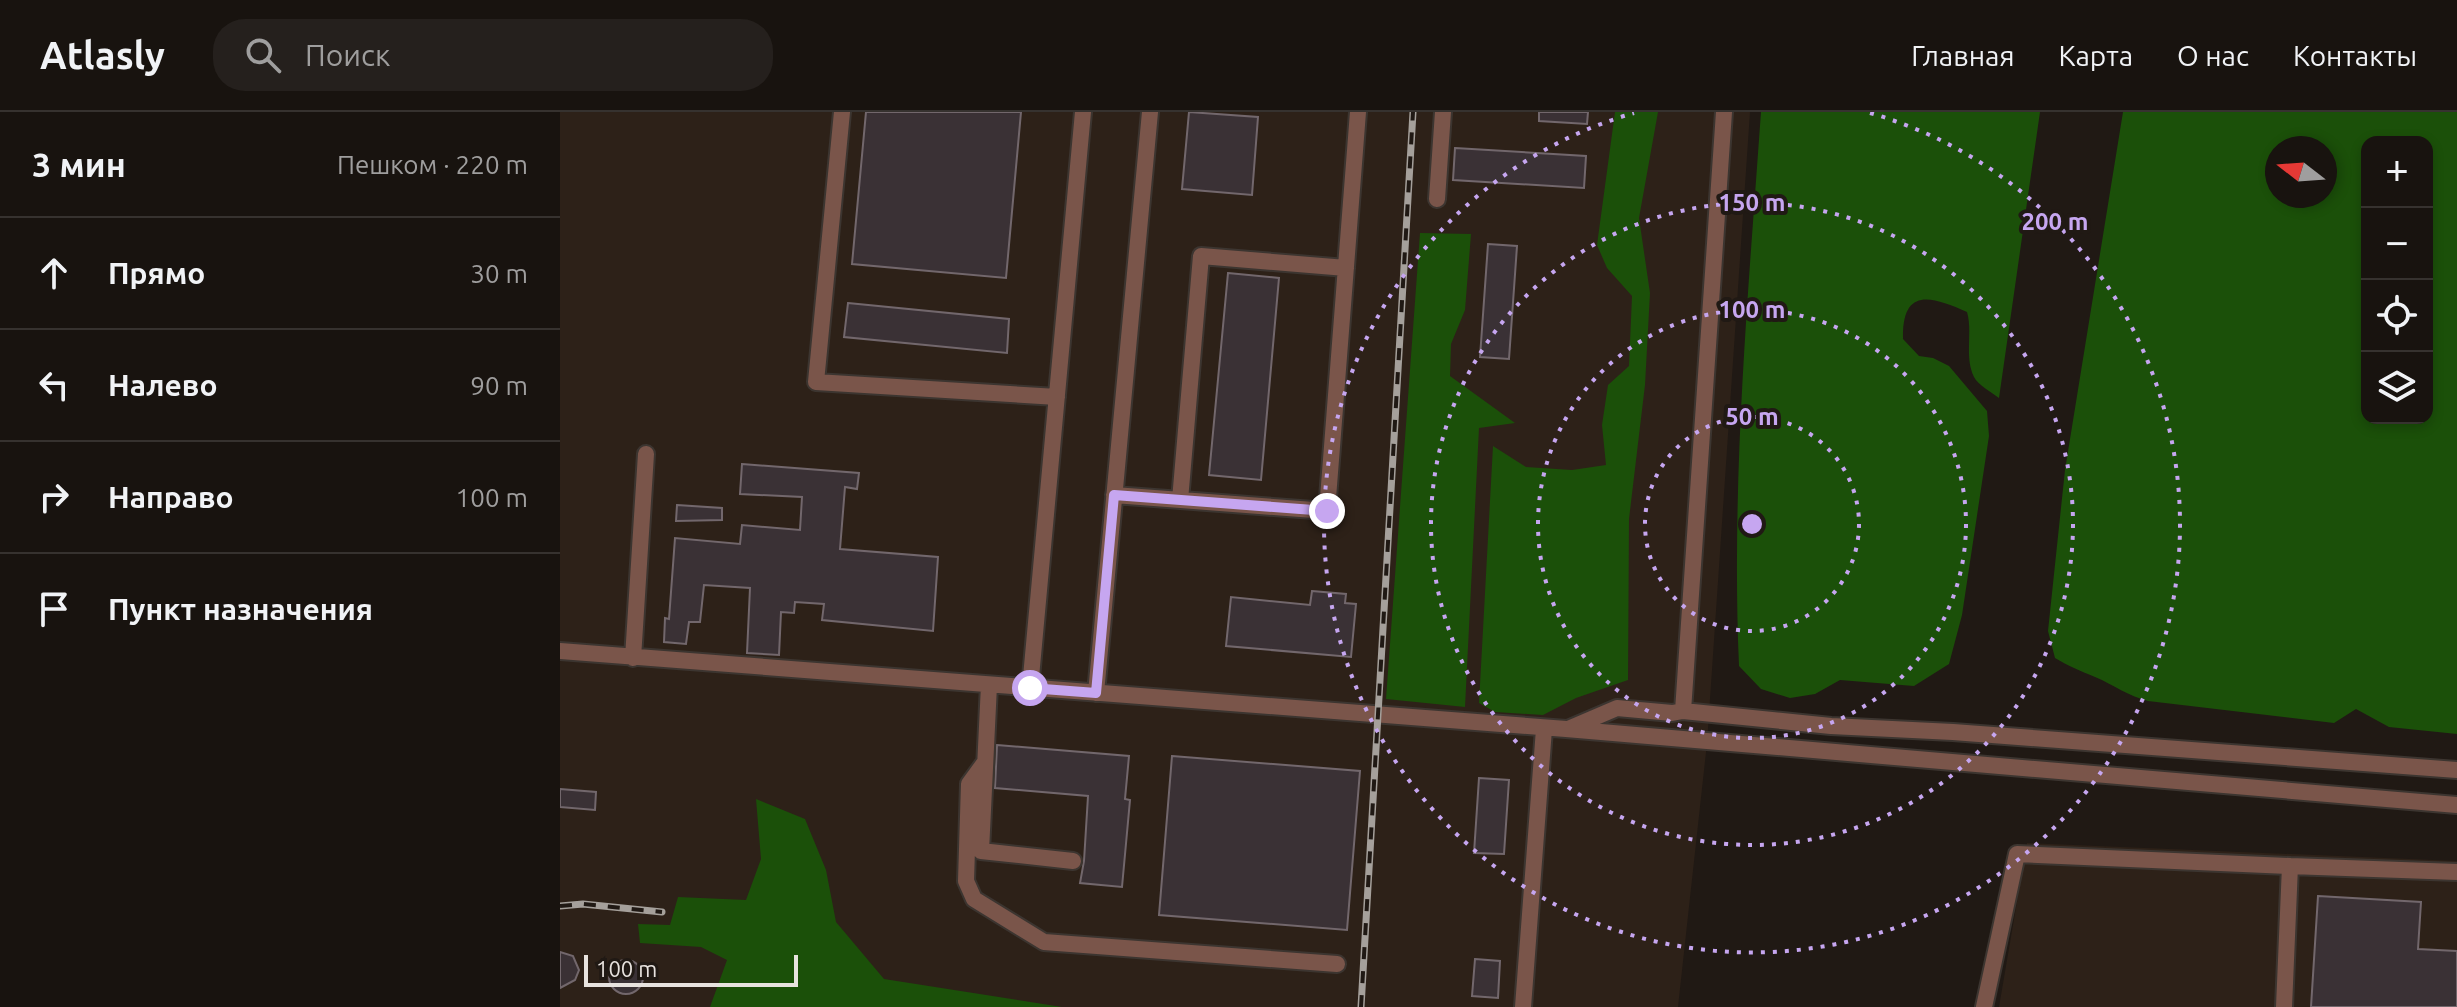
<!DOCTYPE html>
<html lang="ru">
<meta charset="utf-8">
<style>
:root{--surface:#18130f;--page:#25201d;--text:#f1f3f6;--muted:#9f9e9e;--line:#36322f}
body{margin:0;font-family:Ubuntu,sans-serif;background:var(--page);color:var(--text)}
.controls{position:absolute;right:24px;top:24px;display:grid;overflow:hidden;border-radius:16px;box-shadow:0 4px 12px #0003}
.controls button{width:72px;height:72px;display:grid;place-items:center;padding:0;border:0;border-bottom:2px solid var(--line);background:var(--surface);color:var(--text);font:40px sans-serif}
.compass{position:absolute;left:1705px;top:24px;width:72px;height:72px;border-radius:50%;background:var(--surface);box-shadow:0 4px 12px #0003;rotate:287deg}
.scale{position:absolute;left:24px;bottom:20px;width:214px;box-sizing:border-box;padding-left:8px;border:4px solid #e8e3df;border-top:0;font-size:22px;line-height:28px;white-space:nowrap;color:#e8e3df;-webkit-text-stroke:6px #201914;paint-order:stroke}
.stop{position:absolute;width:24px;height:24px;margin:-18px;border:6px solid #c6a6f0;border-radius:50%;background:#fff}
.stop.end{background:#c6a6f0;border-color:#fff;box-shadow:0 2px 8px #0008}
.list{margin:0;padding:0;list-style:none}
h2{display:flex;justify-content:space-between;align-items:center;height:104px;margin:0;padding:0 32px;font-size:34px}
h2 small{font-size:26px;font-weight:400;color:var(--muted)}
.list li{display:grid;grid-template-columns:52px 1fr auto;gap:24px;align-items:center;box-sizing:border-box;height:112px;padding:0 32px;border-top:2px solid var(--line)}
.list b{display:block;font-size:30px;white-space:nowrap}
.list em{font-size:26px;font-style:normal;color:var(--muted)}
.icon{flex:none;width:44px;height:44px;fill:none;stroke:currentColor;stroke-width:2;stroke-linecap:round;stroke-linejoin:round}
.map{position:relative;flex:none;width:1897px;height:895px;overflow:hidden}
header{display:flex;align-items:center;gap:48px;box-sizing:border-box;height:112px;padding:0 40px;background:var(--surface);border-bottom:2px solid var(--line)}
header strong{font-size:38px}
nav{display:flex;gap:44px;margin-inline-start:auto;font-size:28px}
.search{width:560px;height:72px;background:var(--page);display:flex;align-items:center;gap:20px;box-sizing:border-box;padding:0 28px;border-radius:32px;color:var(--muted);font-size:30px}
main{display:flex}
aside{flex:1;background:var(--surface)}
.map>svg:first-child{display:block}
.built{fill:#2d2118}
.green{fill:#1b5009;fill-rule:evenodd}
.building{fill:#3a3135;stroke:#72676c;stroke-width:2}
.lines{fill:none;stroke-linecap:round;stroke-linejoin:round}
.minor-casing{stroke:#3c3530;stroke-width:20}
.minor{stroke:#7a554a;stroke-width:16}
.rail-casing{stroke:#a5a09b;stroke-width:7}
.rail{stroke:#201914;stroke-width:4;stroke-dasharray:12;stroke-linecap:butt}
.route{stroke:#c6a6f0;stroke-width:10}
.ring{fill:none;stroke:#c6a6f0;stroke-width:4;stroke-dasharray:4 8}
.centre{fill:#c6a6f0;stroke:#201914;stroke-width:4}
.ring-label{font-size:24px;text-anchor:middle;font-weight:bold;fill:#c6a6f0;stroke:#201914;stroke-width:8;stroke-linejoin:round;paint-order:stroke}
</style>
<header>
<strong>Atlasly</strong>
<div class="search"><svg class="icon" aria-label="search" viewBox="0 0 24 24"><circle cx="10" cy="10" r="6"/><path d="M15 15l6 6"/></svg>Поиск</div>
<nav><a>Главная</a><a>Карта</a><a>О нас</a><a>Контакты</a></nav>
</header>
<main>
<aside>
<h2>3 мин<small>Пешком · 220 m</small></h2>
<ul class="list">
<li><svg class="icon" aria-label="ahead" viewBox="0 0 24 24"><path d="M12 20V5M6 11l6-6 6 6"/></svg><div><b>Прямо</b></div><em>30 m</em></li>
<li><svg class="icon" aria-label="left" viewBox="0 0 24 24"><path d="M17 20v-9H6M10 6l-5 5 5 5"/></svg><div><b>Налево</b></div><em>90 m</em></li>
<li><svg class="icon" aria-label="right" viewBox="0 0 24 24"><path d="M7 20v-9h11M14 6l5 5-5 5"/></svg><div><b>Направо</b></div><em>100 m</em></li>
<li><svg class="icon" aria-label="arrive" viewBox="0 0 24 24"><path d="M6 21V4h12l-3 4 3 4H6"/></svg><div><b>Пункт назначения</b></div></li>
</ul>
</aside>
<div class="map">
<svg width="1897" height="895" viewBox="0 0 1897 895">
<rect width="100%" height="100%" fill="#201914"/>
<path class="built" d="M0,0h1190l-43,631 -29,264h-1118z
M1467,731l430,18v146h-458z"/>
<path class="green" d="M1055,0h43l-19,106 11,75 -5,92 -16,134 -1,161 -52,18 -33,17 -48,-3 -16,-9 14,-257 33,21 46,3 34,-5 -4,-40 6,-40 21,-19 3,-70 -25,-28 -10,-23z
M1201,0h279l-41,286c-8,-6 -21,-13 -25,-21 -10,-20 -1,-45 -7,-65 -36,-16 -65,-25 -64,27l16,17 14,2 16,8 38,45 2,25 -27,179 -13,49 -35,22 -74,-6 -25,14 -25,4 -29,-9 -22,-23c-8,-185 9,-370 22,-554z
M1563,0h334v622l-68,-7 -33,-18 -22,14 -186,-22c-20,-5 -34,-16 -53,-24 -14,-6 -27,-11 -40,-19l-7,-27 17,-161zM1867,30v276h-60v-276zM1765,36v48h-48v-48z
M860,121l51,1 -6,76 -14,34 -1,32 65,47 -36,5 -14,279 -79,-8z
M196,687l49,20 21,51 10,52 48,57 178,28h-352l17,-47 -26,-13 -61,-4 -2,-19 32,1 8,-28 68,3 15,-41z"/>
<path class="building" d="M306,0h155l-15,166 -154,-14z
M629,0l69,5 -6,78 -70,-6z
M979,0h49l-1,12 -48,-3z
M895,36l131,8 -2,32 -131,-8z
M928,132l29,2 -8,113 -29,-2z
M668,161l51,5 -18,202 -52,-5z
M288,191l161,16 -2,34 -163,-16z
M182,352l117,9 -2,16 -12,-2 -5,62 98,8 -5,74 -111,-11 2,-16 -29,-2 -1,11 -13,-1 -2,43 -32,-2 3,-65 -46,-3 -4,37h-11l-3,22 -22,-2 1,-24 4,1 6,-81 65,6 2,-19 58,5 2,-33 -62,-3z
M117,393l45,3v12l-46,1z
M752,479l34,3 -1,9 11,1 -5,53 -125,-11 5,-49 79,8z
M437,633l132,11 -4,43 5,1 -8,87 -42,-4 4,-22 4,-65 -93,-8z
M612,644l188,15 -13,159 -188,-15z
M919,666l30,2 -5,74 -30,-1z
M0,677l36,3 -1,18 -35,-3z
M1758,784l103,6 -3,47 39,2v56h-146z
M0,840l13,4 6,14 -4,10 -15,8z
M915,847l25,2 -2,37 -26,-2z
M49 865a17 17 0 1 1 34 0a17 17 0 1 1-34 0Z"/>
<g class="lines">
<g class="minor-casing">
<path id="minor" d="M282,0l-26,270 241,15
M877,87l6,-87
M554,383l213,16 31,-399
M620,388l21,-244 145,12
M0,539l1006,78 891,76
M73,546l13,-204
M429,573l-8,166 92,10
M470,576l53,-576
M536,581l54,-581
M1123,599l41,-599
M1008,617l49,-21 55,5 11,-2 148,15 122,6 504,38
M425,650l-16,22 -3,97 8,18 70,43 293,22
M963,895l21,-278
M1424,895l33,-153 273,12
M1724,895l6,-141 167,6"/>
</g>
<use href="#minor" class="minor"/>
<g class="rail-casing">
<path id="rail" d="M0,794l23,-2 79,8
M801,895l52,-895"/>
</g>
<use href="#rail" class="rail"/>
</g>
<g class="lines">
<path class="route" d="M470,576l66,5 18,-198 213,16"/>
</g>
<g class="ring">
<circle cx="1192" cy="412" r="107"/>
<circle cx="1192" cy="412" r="214"/>
<circle cx="1192" cy="412" r="321"/>
<path d="M1310 1A428 428 0 1 1 1074 1"/>
</g>
<circle cx="1192" cy="412" r="12" class="centre"/>
<g class="ring-label">
<text x="1192" y="99">150 m</text>
<text x="1495" y="118">200 m</text>
<text x="1192" y="206">100 m</text>
<text x="1192" y="313">50 m</text>
</g>
</svg>
<div class="controls">
<button>+</button>
<button>−</button>
<button><svg class="icon" aria-label="locate" viewBox="0 0 24 24"><circle cx="12" cy="12" r="6"/><path d="M12 2v4M12 18v4M2 12h4M18 12h4"/></svg></button>
<button><svg class="icon" aria-label="layers" viewBox="0 0 24 24"><path d="M12 4l9 5-9 5-9-5zM3 14l9 5 9-5"/></svg></button>
</div>
<svg class="compass" viewBox="-18 -18 36 36"><path d="M0-13l5 13h-10z" fill="#e53935"/><path d="M0 13l5-13h-10z" fill="#9f9e9e"/></svg>
<div class="scale">100 m</div>
<div class="stop" style="left:470px;top:576px"></div>
<div class="stop end" style="left:767px;top:399px"></div>
</div>
</main>
